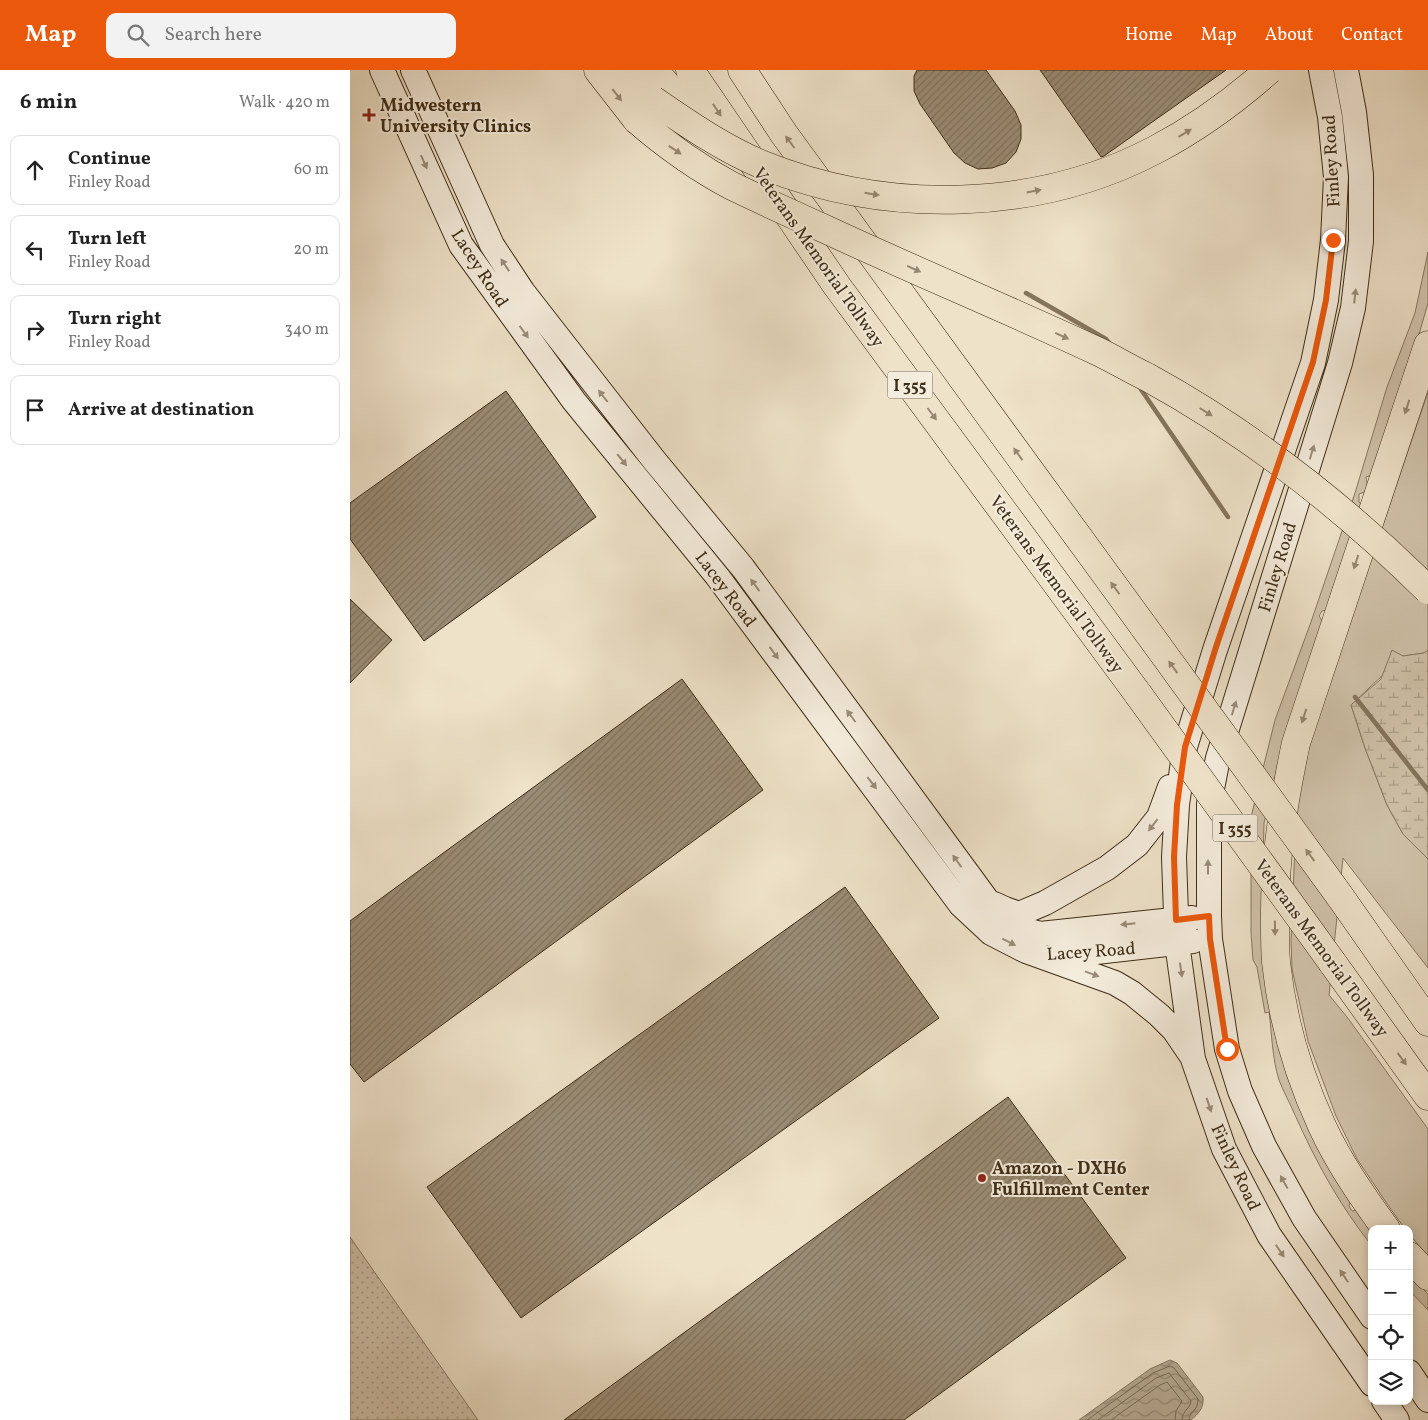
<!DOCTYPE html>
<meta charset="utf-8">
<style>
:root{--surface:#fff;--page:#f2f2f2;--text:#222;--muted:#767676;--line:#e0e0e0;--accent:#ea580c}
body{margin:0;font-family:Vollkorn,serif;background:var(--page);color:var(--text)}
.controls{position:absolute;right:15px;bottom:15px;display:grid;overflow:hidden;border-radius:10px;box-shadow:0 2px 8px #0003}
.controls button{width:45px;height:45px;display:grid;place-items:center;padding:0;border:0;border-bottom:1px solid var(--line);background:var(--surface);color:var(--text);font:25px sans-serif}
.stop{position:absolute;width:15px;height:15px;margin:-11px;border:4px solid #ea580c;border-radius:50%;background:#fff}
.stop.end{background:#ea580c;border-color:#fff;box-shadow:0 1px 5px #0008}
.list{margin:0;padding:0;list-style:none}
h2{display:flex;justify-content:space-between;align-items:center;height:65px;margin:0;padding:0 20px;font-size:21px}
h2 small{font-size:16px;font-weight:400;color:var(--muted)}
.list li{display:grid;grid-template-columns:32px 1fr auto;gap:15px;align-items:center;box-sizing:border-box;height:70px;margin:0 10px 10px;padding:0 10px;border:1px solid var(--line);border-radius:10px}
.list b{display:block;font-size:19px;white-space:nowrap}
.list p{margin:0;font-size:16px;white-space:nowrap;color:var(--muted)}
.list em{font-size:16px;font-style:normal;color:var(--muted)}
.icon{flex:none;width:28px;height:28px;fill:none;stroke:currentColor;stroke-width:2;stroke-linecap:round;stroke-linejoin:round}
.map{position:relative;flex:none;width:1078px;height:1350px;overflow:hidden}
header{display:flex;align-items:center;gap:30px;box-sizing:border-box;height:70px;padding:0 25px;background:var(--accent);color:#fff}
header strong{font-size:24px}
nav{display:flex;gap:28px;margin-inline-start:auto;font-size:18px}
.search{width:350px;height:45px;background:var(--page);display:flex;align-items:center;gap:12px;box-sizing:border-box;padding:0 18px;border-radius:10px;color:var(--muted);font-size:19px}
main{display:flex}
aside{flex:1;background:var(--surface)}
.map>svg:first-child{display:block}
.grass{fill:#d0c3ab;stroke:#887861}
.wetland{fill:url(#wetland-marsh);stroke:#887861}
.park{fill:url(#park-dots);stroke:#887861}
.water{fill:url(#water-waves);stroke:#84755d}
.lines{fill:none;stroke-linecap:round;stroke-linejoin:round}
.shore{stroke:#786a52;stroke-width:1}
.stream{stroke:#84755d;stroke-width:4.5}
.building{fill:url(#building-hatch);stroke:#3f2e17}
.secondary-casing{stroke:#3f2e17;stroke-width:26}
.motorway-casing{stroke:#3f2e17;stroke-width:29}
.secondary{stroke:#f4ecdc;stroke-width:24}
.motorway{stroke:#eee2c9;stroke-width:28}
.motorway-bridge-casing{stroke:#3f2e17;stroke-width:29;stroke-linecap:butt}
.motorway-bridge{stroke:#eee2c9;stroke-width:28}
.oneway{fill:#968870}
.oneway2{fill:#9a8d7a}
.route{stroke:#ea580c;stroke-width:6}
.poi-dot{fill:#8f2418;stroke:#f4ecdc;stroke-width:2}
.labels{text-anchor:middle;stroke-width:4;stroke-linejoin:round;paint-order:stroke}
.shield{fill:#f4ecdc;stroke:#756752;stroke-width:1}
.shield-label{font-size:16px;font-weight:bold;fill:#3f2e17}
.poi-label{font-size:18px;font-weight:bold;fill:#3f2e17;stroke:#f4ecdc;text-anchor:start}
.street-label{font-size:18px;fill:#3f2e17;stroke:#f4ecdc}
</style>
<header>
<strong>Map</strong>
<div class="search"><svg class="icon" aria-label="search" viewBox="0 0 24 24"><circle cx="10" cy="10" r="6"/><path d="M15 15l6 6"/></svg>Search here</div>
<nav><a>Home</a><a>Map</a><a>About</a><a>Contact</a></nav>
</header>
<main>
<aside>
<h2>6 min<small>Walk · 420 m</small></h2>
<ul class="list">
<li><svg class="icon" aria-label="ahead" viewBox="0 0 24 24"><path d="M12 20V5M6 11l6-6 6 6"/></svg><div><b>Continue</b><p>Finley Road</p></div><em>60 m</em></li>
<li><svg class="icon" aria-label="left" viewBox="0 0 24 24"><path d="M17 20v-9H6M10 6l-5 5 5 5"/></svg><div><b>Turn left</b><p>Finley Road</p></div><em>20 m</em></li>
<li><svg class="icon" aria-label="right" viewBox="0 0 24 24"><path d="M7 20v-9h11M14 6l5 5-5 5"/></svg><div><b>Turn right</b><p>Finley Road</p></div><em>340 m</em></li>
<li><svg class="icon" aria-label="arrive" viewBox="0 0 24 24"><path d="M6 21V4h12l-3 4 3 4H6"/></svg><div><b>Arrive at destination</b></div></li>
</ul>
</aside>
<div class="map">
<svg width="1078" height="1350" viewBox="0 0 1078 1350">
<defs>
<pattern id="wetland-marsh" width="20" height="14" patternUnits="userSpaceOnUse" patternTransform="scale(1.25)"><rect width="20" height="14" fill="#d0c3ab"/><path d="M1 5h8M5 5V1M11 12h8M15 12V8" fill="none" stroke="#aa9f8a"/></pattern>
<pattern id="park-dots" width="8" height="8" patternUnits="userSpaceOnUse" patternTransform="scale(1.25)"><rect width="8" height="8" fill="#d0c3ab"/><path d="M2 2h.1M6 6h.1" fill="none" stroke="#aa9f8a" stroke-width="1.8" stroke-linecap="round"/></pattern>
<pattern id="water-waves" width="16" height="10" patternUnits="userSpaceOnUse" patternTransform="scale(1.25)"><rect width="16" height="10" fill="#b2a58c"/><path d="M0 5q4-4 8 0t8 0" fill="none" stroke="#928771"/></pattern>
<pattern id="building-hatch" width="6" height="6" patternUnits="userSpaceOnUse" patternTransform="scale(1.25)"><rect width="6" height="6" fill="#9a8c74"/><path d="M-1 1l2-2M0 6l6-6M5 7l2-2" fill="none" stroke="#7f735e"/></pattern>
</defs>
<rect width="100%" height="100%" fill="#eee2c9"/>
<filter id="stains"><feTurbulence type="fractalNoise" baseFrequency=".004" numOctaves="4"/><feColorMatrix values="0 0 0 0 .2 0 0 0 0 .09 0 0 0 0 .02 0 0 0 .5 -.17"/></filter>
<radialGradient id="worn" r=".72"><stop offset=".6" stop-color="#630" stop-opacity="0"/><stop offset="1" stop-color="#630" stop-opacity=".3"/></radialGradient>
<path class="grass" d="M1078,182v51l-17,59 -38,113 -7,2 2,11 -1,3 -8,3v8l4,4 -36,104 -5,1 -3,5 4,6 -44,139 -15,62 -2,78 89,298 -2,7 3,5 6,-1 14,19v17c-32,-40 -56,-84 -77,-131 -5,-12 -12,-24 -16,-35 -7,-22 -7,-46 -10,-68l-4,1 -8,-46 -4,-7 -2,-27v-116l24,-97 36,-98 44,-129 32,-106 28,-74z
M1078,322v258l-4,3 -21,3 -52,49 14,43 22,57 16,29 25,25v109l-85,-110 -14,137 18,22 81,112v127l-19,-22v-5h-4l-15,-21 -33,-49 -21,-43 -28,-75 -16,-72 -1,-29 6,-141 9,-41 13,-44z
M1059,1205l19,19v16l-19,-20z"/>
<path class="wetland" d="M1042,580l11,6 21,-3 4,-3v209l-25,-25 -16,-29 -22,-57 -14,-43 30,-26z"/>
<path class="park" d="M0,1167l128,183h-128z"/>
<path class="water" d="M820,1290l7,3 26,34c1,11 -4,16 -12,23h-112l71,-51z"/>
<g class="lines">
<path class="shore" d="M737,1350l66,-47 17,-7 4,2 24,31c0,13 -9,12 -9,21
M748,1350l58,-42 13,-5 22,28c-1,8 -9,10 -9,19
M761,1350l49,-35 7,-3 15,19 -6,10 -1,9"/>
<path class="stream" d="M676,223l80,46 4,5
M788,315l90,132
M1005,627l73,93"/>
</g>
<path class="building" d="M567,0h69l29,41 6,14v14l-5,13 -10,11 -14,5 -14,1 -13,-6 -11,-10 -34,-49 -6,-13v-15z
M690,0h186l-122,86 -3,1z
M156,321l90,126 -172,124 -74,-102v-36z
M0,529l42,41 -42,43z
M332,609l81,111 -399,292 -14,-18v-143z
M495,817l94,131 -418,300 -94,-131z
M658,1027l118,161 -222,162h-340z"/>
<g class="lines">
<g class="secondary-casing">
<path id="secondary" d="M32,0l79,175 113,156 143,175 244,329 30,28 35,18 89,32 17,10 27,22 15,15 17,25
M63,0l79,175 31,47 131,168 89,108 148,201 96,131 12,13 14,13 27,8 152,-16
M971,0l9,47 6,60 -3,63 -7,60 -13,63 -98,287 -30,97 -8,58 -3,52 3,86 16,116 31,90 45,86 103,149
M996,0l8,42 7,63v66l-8,67 -13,55 -122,395 -9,46v112l1,23 17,110 13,42 24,55 40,72 68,99
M644,834l11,5 14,5 26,-11 62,-35 30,-23 22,-28 11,-30
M702,887l141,-16
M1059,1302l19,28
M1034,1331l13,19"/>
</g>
<g class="motorway-casing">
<path id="motorway" d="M248,0l39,50
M274,0l29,30
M304,0l50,60
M340,0l147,216 301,408
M392,0l42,64 360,493
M989,825l89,127
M982,892l96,134
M1036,1159c-24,-33 -47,-66 -64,-103 -24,-52 -40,-108 -46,-164 -1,-13 -1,-26 -1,-38 -1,-63 8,-120 21,-181l132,-398
M1059,1186l19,20"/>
</g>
<use href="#secondary" class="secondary"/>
<use href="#motorway" class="motorway"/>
<g class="motorway-bridge-casing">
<path id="motorway-bridge" d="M303,30c35,24 71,49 110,65 124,50 274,47 392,-15 42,-22 79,-49 114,-80
M287,50c29,25 61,48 95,66 31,15 62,29 93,43 90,42 182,80 272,122 17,8 33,18 50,26 104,57 197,130 281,213
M794,557l195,268
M788,624l194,268"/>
</g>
<use href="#motorway-bridge" class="motorway-bridge"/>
</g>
<defs><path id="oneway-solid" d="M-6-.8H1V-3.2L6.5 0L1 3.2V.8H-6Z" transform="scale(1.25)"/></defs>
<g class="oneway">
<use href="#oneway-solid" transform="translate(267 25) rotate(52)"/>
<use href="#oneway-solid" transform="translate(367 40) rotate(56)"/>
<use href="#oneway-solid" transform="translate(835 63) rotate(-31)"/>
<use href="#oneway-solid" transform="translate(440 72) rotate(-127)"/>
<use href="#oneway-solid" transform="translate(325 80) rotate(34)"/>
<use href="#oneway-solid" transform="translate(684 121) rotate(-11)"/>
<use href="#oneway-solid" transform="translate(522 124) rotate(9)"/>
<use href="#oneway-solid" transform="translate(564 199) rotate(24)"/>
<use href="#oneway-solid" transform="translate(712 266) rotate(24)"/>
<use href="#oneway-solid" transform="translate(1057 337) rotate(108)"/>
<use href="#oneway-solid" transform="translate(856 342) rotate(32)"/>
<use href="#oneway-solid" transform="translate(582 344) rotate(53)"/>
<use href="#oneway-solid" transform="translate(668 384) rotate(-126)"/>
<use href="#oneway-solid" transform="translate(1006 492) rotate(108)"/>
<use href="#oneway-solid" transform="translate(765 518) rotate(-126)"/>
<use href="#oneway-solid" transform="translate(823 597) rotate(-126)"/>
<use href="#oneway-solid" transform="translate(954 646) rotate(108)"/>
<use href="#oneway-solid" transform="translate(960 785) rotate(-126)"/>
<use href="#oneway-solid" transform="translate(925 858) rotate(89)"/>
<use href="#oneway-solid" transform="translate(1052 989) rotate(54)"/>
</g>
<g class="oneway2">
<use href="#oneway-solid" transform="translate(74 92) rotate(66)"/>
<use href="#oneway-solid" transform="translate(155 195) rotate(-124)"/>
<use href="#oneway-solid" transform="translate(1005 226) rotate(-84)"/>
<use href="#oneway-solid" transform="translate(174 262) rotate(54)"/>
<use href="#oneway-solid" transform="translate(253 326) rotate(-128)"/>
<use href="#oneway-solid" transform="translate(962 382) rotate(-73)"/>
<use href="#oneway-solid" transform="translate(272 390) rotate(51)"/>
<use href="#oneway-solid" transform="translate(405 515) rotate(-126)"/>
<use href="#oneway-solid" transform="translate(424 583) rotate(54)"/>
<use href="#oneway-solid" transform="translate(884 638) rotate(-73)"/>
<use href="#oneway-solid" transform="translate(501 646) rotate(-127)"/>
<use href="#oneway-solid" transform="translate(522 713) rotate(52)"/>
<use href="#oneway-solid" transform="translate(803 755) rotate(128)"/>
<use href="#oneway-solid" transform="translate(607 791) rotate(-126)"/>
<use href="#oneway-solid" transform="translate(858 797) rotate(-90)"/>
<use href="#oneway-solid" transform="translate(778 854) rotate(174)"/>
<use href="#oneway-solid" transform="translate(659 872) rotate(27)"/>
<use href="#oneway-solid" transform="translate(831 900) rotate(82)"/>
<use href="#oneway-solid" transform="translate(742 904) rotate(20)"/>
<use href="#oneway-solid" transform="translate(859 1035) rotate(71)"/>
<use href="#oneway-solid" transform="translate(934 1112) rotate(-119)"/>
<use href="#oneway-solid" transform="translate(930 1181) rotate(56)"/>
<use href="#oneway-solid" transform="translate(994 1206) rotate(-124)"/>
</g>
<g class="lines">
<path class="route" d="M877,979l-17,-110 -1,-23 -33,4 -2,-63 3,-52 8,-58 31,-100 97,-285 13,-62 7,-60"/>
</g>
<g class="poi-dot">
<path d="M16.5 37.5h5v5h5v5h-5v5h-5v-5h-5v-5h5z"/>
<circle cx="632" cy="1108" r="5"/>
</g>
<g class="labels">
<g class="shield">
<rect x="537.5" y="301.5" width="45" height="27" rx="4"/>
<rect x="862.5" y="744.5" width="45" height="27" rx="4"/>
</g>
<g class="shield-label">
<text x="560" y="321">I 355</text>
<text x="885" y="764">I 355</text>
</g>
<g class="poi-label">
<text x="30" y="41">Midwestern<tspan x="30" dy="21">University Clinics</tspan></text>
<text x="642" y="1104">Amazon - DXH6<tspan x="642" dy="21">Fulfillment Center</tspan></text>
</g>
<g class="street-label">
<text transform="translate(981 91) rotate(-93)" y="6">Finley Road</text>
<text transform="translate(469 187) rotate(55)" y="6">Veterans Memorial Tollway</text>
<text transform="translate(130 198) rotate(57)" y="6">Lacey Road</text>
<text transform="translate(927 497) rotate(-73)" y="6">Finley Road</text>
<text transform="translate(707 514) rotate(54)" y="6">Veterans Memorial Tollway</text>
<text transform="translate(376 519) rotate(53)" y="6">Lacey Road</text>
<text transform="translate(972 878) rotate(54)" y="6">Veterans Memorial Tollway</text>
<text transform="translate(741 881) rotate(-4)" y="6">Lacey Road</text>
<text transform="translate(886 1097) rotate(65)" y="6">Finley Road</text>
</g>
</g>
<rect width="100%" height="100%" filter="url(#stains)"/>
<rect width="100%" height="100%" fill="url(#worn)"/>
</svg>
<div class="controls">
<button>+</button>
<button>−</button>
<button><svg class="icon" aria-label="locate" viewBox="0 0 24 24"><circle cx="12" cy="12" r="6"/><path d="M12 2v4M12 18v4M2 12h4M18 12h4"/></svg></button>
<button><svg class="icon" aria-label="layers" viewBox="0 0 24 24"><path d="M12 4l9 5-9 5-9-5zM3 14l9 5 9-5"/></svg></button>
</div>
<div class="stop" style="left:877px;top:979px"></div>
<div class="stop end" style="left:983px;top:170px"></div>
</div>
</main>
